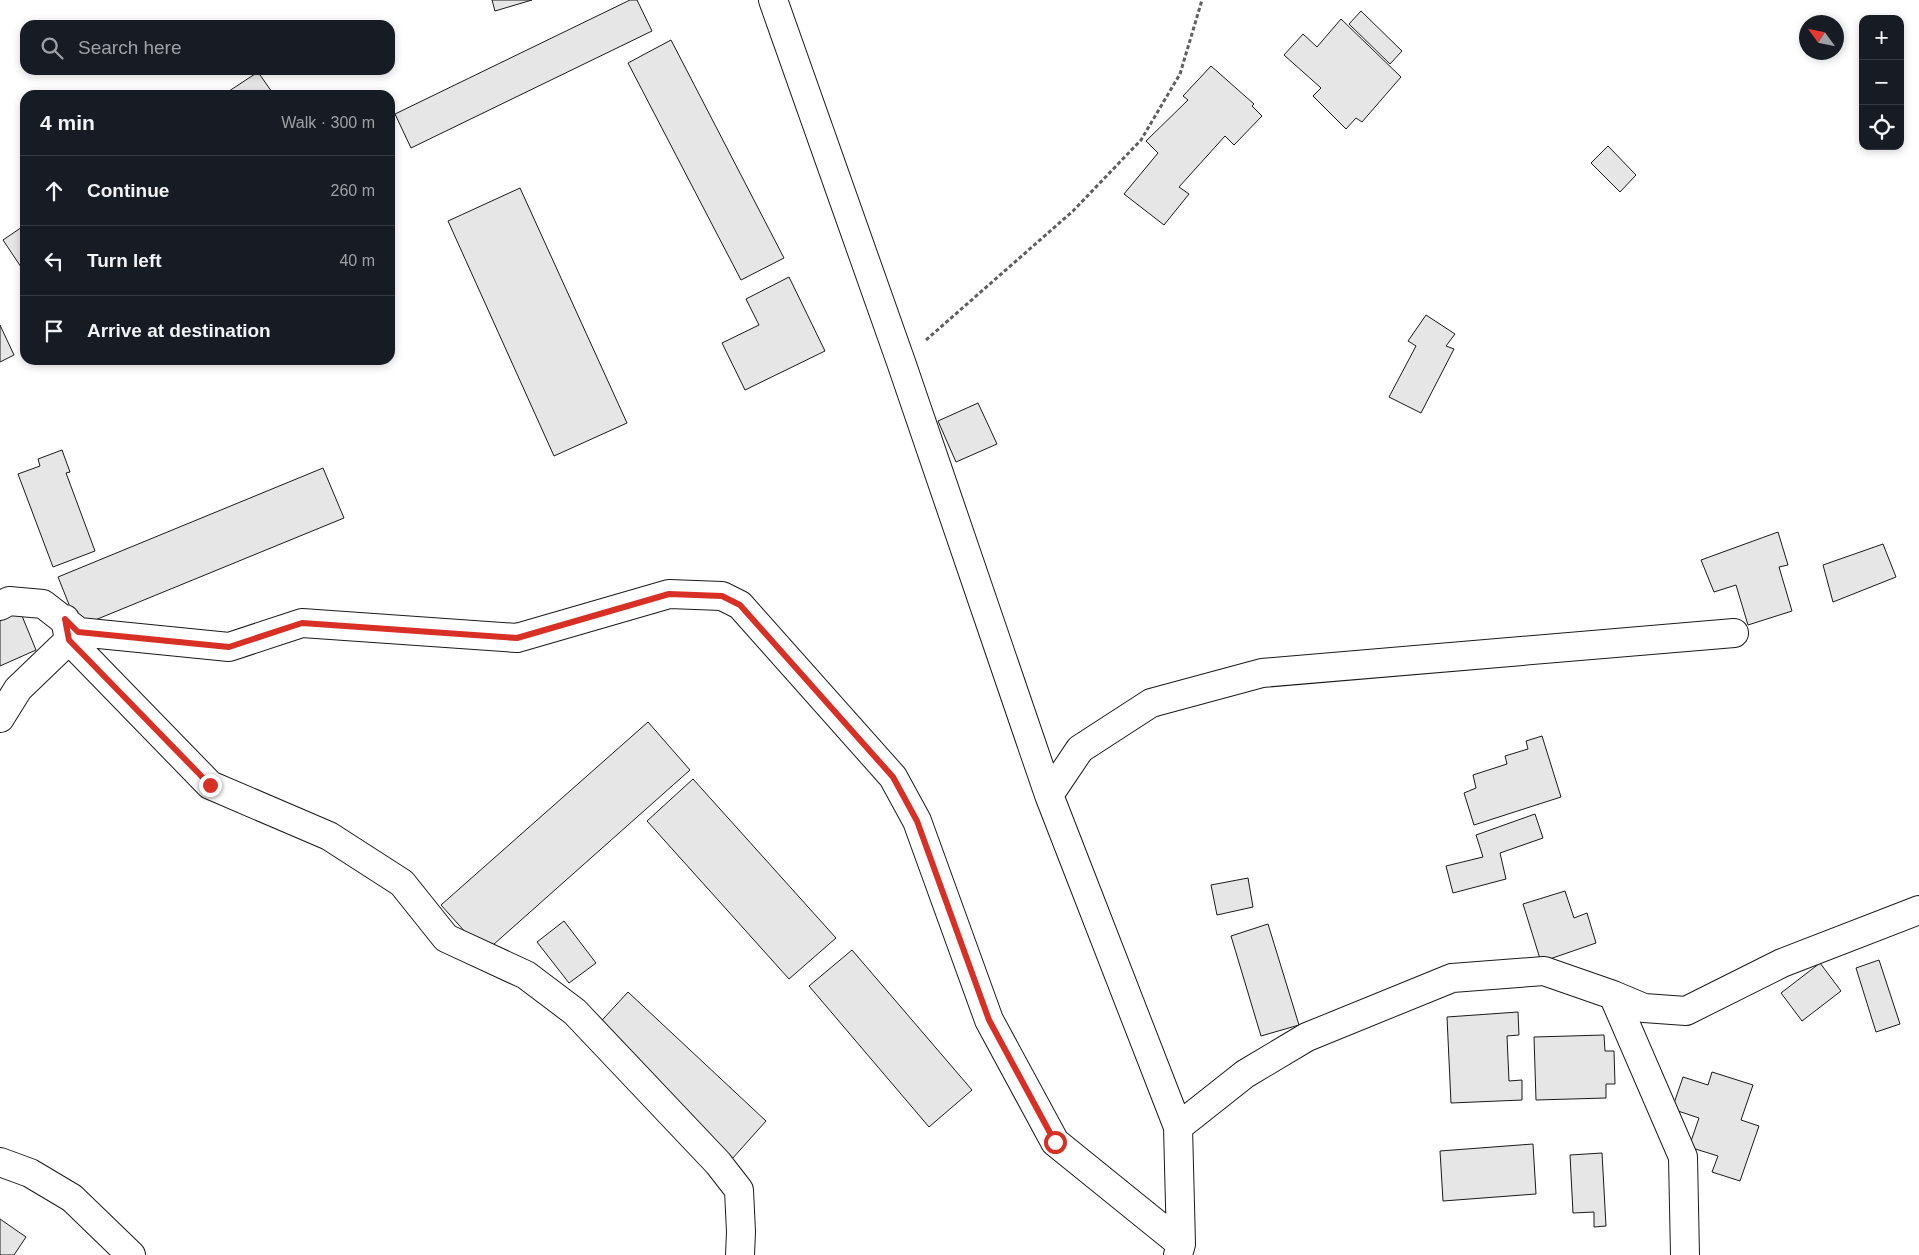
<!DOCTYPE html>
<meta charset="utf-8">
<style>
:root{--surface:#171b24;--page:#242831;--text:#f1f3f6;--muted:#9ea1a6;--line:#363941}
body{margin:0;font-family:Helvetica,sans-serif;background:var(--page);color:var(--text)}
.controls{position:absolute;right:15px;top:15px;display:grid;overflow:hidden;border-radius:10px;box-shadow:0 2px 8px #0003}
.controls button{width:45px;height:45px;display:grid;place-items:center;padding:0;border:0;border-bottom:1px solid var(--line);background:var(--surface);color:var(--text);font:25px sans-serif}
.compass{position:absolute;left:1799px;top:15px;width:45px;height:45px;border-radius:50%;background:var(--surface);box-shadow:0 2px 8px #0003;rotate:303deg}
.stop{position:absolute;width:15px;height:15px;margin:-11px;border:4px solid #d93025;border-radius:50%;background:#fff}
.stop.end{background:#d93025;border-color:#fff;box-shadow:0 1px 5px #0008}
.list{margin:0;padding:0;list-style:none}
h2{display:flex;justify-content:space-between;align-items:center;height:65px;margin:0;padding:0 20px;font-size:21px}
h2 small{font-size:16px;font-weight:400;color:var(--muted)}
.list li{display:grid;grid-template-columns:32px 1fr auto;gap:15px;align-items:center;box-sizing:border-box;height:70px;padding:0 20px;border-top:1px solid var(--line)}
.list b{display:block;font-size:19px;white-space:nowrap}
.list em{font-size:16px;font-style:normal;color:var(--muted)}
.icon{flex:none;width:28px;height:28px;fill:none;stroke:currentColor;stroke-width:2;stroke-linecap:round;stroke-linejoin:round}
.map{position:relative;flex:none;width:1919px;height:1255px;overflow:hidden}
.search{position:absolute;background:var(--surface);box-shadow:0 2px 8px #0003;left:20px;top:20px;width:375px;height:55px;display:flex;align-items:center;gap:12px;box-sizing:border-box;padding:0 18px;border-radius:15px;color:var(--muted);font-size:19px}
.panel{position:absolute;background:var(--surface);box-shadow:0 2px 8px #0003;left:20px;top:90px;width:375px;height:275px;border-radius:15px}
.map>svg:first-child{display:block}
.building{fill:#e6e6e6;stroke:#1a1a1a}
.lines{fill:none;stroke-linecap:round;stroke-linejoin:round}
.minor-casing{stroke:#1a1a1a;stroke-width:30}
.path{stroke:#5f5f5f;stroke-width:3;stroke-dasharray:4 2.5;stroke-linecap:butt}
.minor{stroke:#fff;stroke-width:28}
.route{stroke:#d93025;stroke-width:6}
</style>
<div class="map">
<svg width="1919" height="1255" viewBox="0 0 1919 1255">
<rect width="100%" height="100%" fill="#fff"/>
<path class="building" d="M492,0h40l-37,11z
M630,0h7l15,31 -241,117 -16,-34z
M1361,11l41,40 -12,13 -41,-40z
M1341,19l60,58 -39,45 -6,-4 -10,11 -33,-33 8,-8 -37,-33 19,-21 14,13z
M671,40l113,218 -43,22 -113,-217z
M1211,66l43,38 -2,2 10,10 -28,29 -9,-9 -46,51 10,7 -25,31 -40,-31 34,-41 -12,-12 42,-41 -5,-4z
M258,72l16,23h-51z
M1608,146l28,29 -16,17 -29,-29z
M520,188l107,235 -73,33 -106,-235z
M25,225v48l-22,-33z
M789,277l36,74 -80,39 -23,-47 37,-18 -13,-26z
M1426,315l29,19 -9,12 8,3 -33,64 -32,-16 27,-51 -8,-5z
M0,325l14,30 -14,7z
M978,403l19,41 -41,18 -18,-41z
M62,450l8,22 -4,1 29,78 -42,16 -35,-93 22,-8 -2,-7z
M323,468l21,50 -266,109 -20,-50z
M1778,532l10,33 -9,2 13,44 -44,14 -12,-40 -22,7 -13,-32z
M1883,544l13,33 -63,25 -10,-37z
M20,611l16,39 -36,16v-46z
M648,722l42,48 -206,183 -43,-48z
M1542,736l19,61 -87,28 -10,-32 12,-5 -3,-13 34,-11 -2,-8 23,-7 -2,-8z
M693,779l143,159 -47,41 -142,-158z
M1535,814l8,24 -43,15 6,26 -53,14 -7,-27 37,-9 -7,-22z
M1248,878l5,29 -36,8 -6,-30z
M1565,891l9,27 13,-5 9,30 -55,19 -18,-58z
M564,921l32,42 -27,20 -32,-41z
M1268,924l31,101 -38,11 -30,-100z
M852,950l120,140 -43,37 -120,-141z
M1879,960l21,64 -24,8 -20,-64z
M1820,963l21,28 -39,30 -21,-28z
M628,992l138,129 -34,38 -139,-129z
M1518,1012l1,23 -12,1 2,45 13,-1v20l-71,3 -4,-86z
M1604,1035l1,16h9l1,33h-9v14l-70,2 -2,-63z
M1712,1072l41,13 -12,35 18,6 -19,55 -28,-9 6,-16 -29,-9 10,-29 -27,-9 11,-32 25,8z
M1533,1144l3,50 -93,7 -3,-50z
M1602,1153l4,73 -12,1v-15l-21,1 -3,-58z
M0,1219l26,18 -12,18h-14z"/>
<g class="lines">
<g class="minor-casing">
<path id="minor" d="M773,0l128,362 148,433 129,332 3,117 -3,11
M0,606l9,-5 34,3 36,28 150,15 73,-24 215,15 152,-44 53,2 18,9 153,172 24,44 72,199 66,122 126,102
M65,619l4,21 141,145 119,51 73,47 44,55 80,37 49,37 143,151 21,27 2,42 -1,23
M0,718l18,-29 51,-49
M1049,795l31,-46 71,-46 111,-30 472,-40
M1613,995l70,162 2,98
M1178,1127l67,-53 62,-37 145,-59 92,-7 69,24 31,13 42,3 96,-48 137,-53
M0,1162l30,11 42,25 59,57"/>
</g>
<path class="path" d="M926,340l147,-129 68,-71 39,-66 22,-74"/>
<use href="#minor" class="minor"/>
</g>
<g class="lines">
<path class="route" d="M210,785l-141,-145 -4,-21 13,13 151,15 73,-24 215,15 152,-44 53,2 18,9 153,172 24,44 72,199 66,122"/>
</g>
</svg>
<div class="controls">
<button>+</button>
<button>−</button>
<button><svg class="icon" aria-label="locate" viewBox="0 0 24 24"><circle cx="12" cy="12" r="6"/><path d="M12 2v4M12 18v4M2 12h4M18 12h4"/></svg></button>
</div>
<svg class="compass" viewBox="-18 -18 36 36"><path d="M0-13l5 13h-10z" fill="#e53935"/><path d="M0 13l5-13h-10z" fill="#9ea1a6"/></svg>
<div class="stop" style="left:1055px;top:1142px"></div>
<div class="stop end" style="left:210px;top:785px"></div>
<div class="search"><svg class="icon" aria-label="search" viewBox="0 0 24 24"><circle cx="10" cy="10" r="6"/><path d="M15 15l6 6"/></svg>Search here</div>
<section class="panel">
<h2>4 min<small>Walk · 300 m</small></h2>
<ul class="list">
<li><svg class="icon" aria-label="ahead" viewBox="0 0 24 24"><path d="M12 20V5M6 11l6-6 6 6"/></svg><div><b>Continue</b></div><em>260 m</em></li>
<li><svg class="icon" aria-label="left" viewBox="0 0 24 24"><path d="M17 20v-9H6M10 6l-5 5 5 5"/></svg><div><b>Turn left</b></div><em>40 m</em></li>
<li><svg class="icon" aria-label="arrive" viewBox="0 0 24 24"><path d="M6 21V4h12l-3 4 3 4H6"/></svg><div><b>Arrive at destination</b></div></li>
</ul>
</section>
</div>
